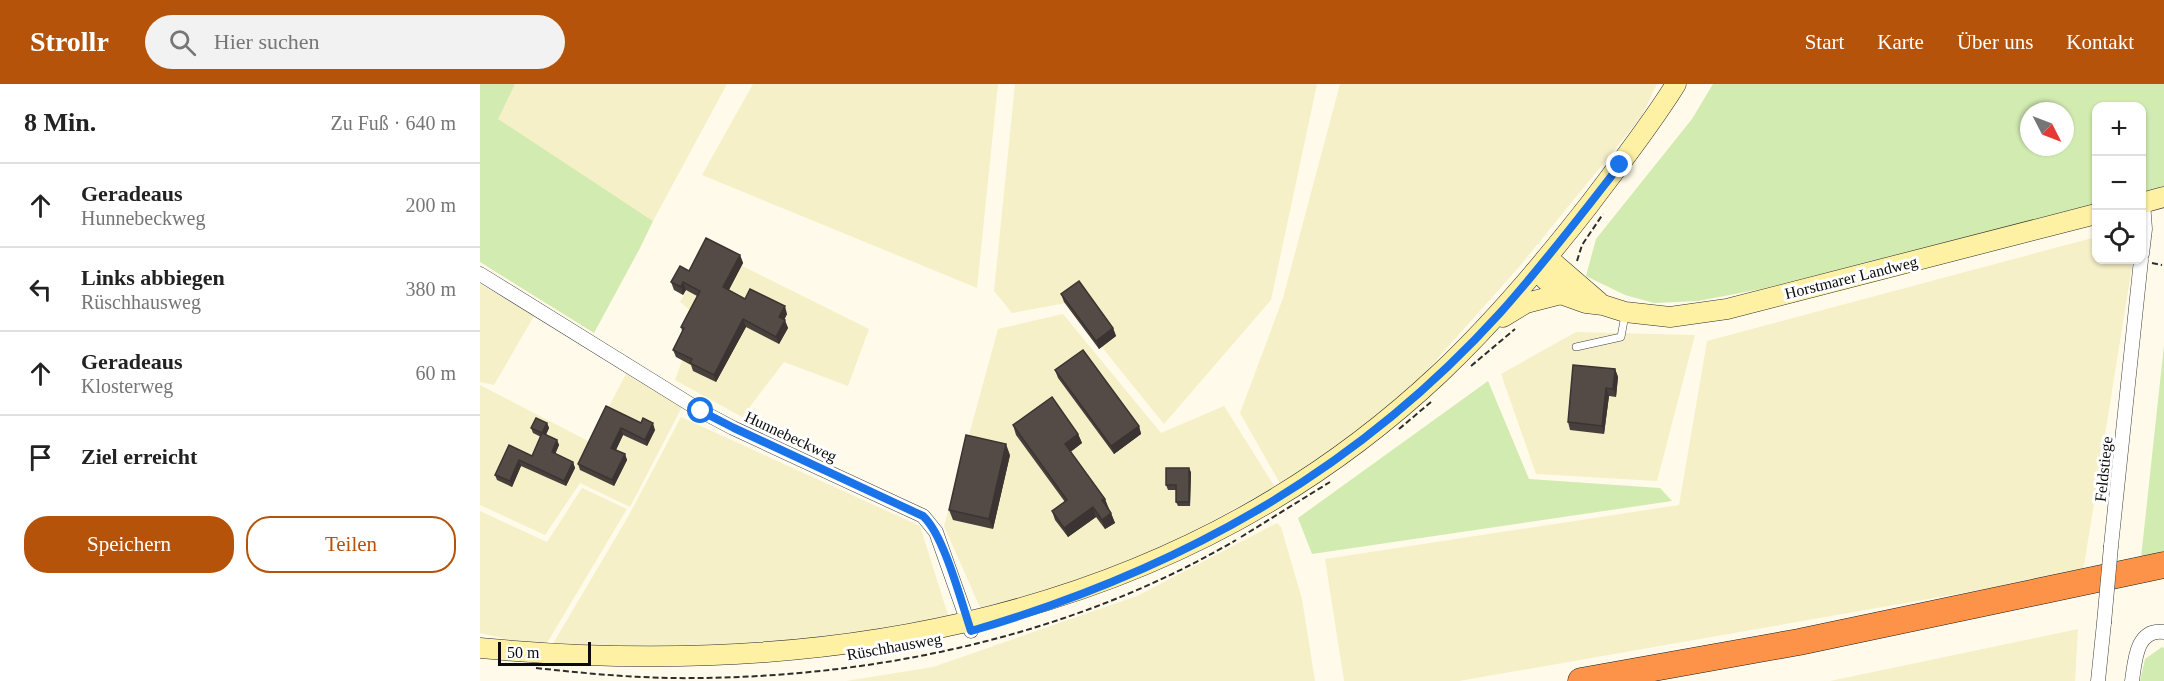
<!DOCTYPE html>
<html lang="de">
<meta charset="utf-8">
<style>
:root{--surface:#fff;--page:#f2f2f2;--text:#222;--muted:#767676;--line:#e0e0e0;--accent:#b45309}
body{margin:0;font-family:Georgia,serif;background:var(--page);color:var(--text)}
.controls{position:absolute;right:18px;top:18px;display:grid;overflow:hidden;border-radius:12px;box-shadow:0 2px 4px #0004}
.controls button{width:54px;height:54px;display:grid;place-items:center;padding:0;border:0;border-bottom:2px solid var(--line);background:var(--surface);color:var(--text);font:30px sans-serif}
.compass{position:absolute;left:1540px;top:18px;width:54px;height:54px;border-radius:50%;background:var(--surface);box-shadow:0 2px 4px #0004;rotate:132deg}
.scale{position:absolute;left:18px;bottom:15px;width:93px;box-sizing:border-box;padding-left:6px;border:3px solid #0b0b0b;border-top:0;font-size:16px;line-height:21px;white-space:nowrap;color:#0b0b0b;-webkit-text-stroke:4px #fff;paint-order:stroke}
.stop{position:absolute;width:18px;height:18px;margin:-14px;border:4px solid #1a73e8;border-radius:50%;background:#fff}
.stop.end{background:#1a73e8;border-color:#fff;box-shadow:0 2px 6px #0008}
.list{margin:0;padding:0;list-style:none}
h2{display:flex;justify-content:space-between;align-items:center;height:78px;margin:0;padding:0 24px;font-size:26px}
h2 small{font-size:20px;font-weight:400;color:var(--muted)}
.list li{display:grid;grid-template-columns:39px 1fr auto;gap:18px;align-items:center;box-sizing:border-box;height:84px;padding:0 24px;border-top:2px solid var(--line)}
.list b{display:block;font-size:22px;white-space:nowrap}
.list p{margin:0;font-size:20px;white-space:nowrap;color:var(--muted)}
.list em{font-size:20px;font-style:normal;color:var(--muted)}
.actions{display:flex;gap:12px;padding:18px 24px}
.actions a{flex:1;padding:14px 0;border:2px solid var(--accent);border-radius:24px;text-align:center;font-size:21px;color:var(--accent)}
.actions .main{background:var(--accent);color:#fff}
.icon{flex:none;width:33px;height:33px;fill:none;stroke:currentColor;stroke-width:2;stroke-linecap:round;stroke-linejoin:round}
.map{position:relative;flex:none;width:1684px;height:597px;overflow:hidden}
header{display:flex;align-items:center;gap:36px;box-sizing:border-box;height:84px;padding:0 30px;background:var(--accent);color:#fff}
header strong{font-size:28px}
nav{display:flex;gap:33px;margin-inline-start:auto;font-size:21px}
.search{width:420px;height:54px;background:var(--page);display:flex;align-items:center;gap:15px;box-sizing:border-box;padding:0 21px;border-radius:33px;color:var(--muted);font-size:22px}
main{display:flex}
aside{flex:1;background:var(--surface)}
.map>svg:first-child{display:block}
.farmland{fill:#f6f0c8}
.green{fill:#d2ebb1;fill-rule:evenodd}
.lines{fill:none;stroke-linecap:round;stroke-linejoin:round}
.lane-casing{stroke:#3e3e3e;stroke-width:8}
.street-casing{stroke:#3e3e3e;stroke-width:15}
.secondary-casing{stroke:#2d2d2d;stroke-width:21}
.highway-casing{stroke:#1c1c1c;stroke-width:27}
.path{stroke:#2d2d2d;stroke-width:2;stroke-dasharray:6 3;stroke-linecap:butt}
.lane{stroke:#fff;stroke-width:7}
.street{stroke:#fff;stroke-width:14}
.secondary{stroke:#fff1a4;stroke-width:20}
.highway{stroke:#fd9349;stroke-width:26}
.street-bridge-casing{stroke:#3e3e3e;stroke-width:15;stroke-linecap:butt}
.street-bridge{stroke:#fff;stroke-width:14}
.wall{fill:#48403d}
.shaded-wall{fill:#3b3432}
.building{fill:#544b47;stroke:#3b3432;stroke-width:1.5}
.route{stroke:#1a73e8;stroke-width:8}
.labels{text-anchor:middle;stroke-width:6;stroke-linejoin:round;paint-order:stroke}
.street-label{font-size:16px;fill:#0b0b0b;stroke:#fff}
</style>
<header>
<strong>Strollr</strong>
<div class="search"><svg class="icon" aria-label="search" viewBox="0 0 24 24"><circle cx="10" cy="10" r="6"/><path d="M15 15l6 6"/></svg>Hier suchen</div>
<nav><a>Start</a><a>Karte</a><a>Über uns</a><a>Kontakt</a></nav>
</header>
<main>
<aside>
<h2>8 Min.<small>Zu Fuß · 640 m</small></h2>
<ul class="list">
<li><svg class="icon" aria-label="ahead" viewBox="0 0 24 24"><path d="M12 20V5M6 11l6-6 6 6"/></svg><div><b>Geradeaus</b><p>Hunnebeckweg</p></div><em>200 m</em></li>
<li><svg class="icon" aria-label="left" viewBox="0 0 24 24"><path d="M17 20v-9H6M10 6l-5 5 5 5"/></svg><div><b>Links abbiegen</b><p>Rüschhausweg</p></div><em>380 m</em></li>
<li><svg class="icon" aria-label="ahead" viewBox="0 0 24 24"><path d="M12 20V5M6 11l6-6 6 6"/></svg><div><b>Geradeaus</b><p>Klosterweg</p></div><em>60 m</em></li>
<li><svg class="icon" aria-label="arrive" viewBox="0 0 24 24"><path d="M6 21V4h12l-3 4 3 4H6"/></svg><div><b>Ziel erreicht</b></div></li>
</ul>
<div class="actions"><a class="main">Speichern</a><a>Teilen</a></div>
</aside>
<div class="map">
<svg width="1684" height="597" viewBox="0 0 1684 597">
<rect width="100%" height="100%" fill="#fffae9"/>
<path class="farmland" d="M35,0h212l-74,137 -156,-102z
M273,0h245l-21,204 -275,-113z
M535,0h302l-46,216 -107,124 -98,-121 -54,10 -18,-22z
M860,0h317l-16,33 -122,150 -114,128 -123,92 -42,-74 43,-115z
M1616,153v23h37l-50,312 -624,109h-115l-19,-122 354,-54 28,-164z
M230,166l159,79 -21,57 -64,-24 -42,55 -67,-37 23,-64 -18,-14z
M0,200l54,32 -40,69 -14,-3z
M583,230l98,119 63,-27 51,81 -136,73 -153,61 -42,-95 54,-197z
M1096,248l119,3 -38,146 -121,-7 -35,-100z
M146,290l56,33 -52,100 -50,-24 -35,52 -65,-30v-120l110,57z
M201,333l239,109 33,105 -156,21h-249l81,-137z
M102,404l45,21 -83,139 -64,-15v-122l67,31z
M797,439l4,4 21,72 13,82h-469l87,-14 204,-71z
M1598,545l-3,52h-245z"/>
<path class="green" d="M0,0h35l-17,35 155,102 -13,27 -46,85 -114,-71z
M1233,0h451v104l-22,6v-88h-46v99l-335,84 -63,12 -44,2 -29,-8 -39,-19 10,-37 96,-120zM1549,27h36v36h-36z
M1684,261v208l-23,5z
M1008,297l41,98 131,9 12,13 -360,53 -14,-36z
M1682,563l2,1v33h-24l5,-22z"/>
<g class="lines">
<g class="lane-casing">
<path id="lane" d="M1096,263l45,-10 4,-22"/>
</g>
<g class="street-casing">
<path id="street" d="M1662,170l3,-25 -2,-27
M0,190l221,137 32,17 190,88 13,16 35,99
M1631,462l30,-286
M1618,597l6,-58
M1652,597c3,-20 4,-53 32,-49"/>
</g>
<g class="secondary-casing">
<path id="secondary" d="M1662,119l22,-6
M1068,174l51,44
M1056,187l25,23 25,9 17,2 22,7 45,5 57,-8 369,-95
M1023,233l23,-14 35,-9
M0,564c350,33 697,-28 959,-274 55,-52 104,-110 150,-169 30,-40 61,-79 87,-121"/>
</g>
<g class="highway-casing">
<path id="highway" d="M1101,597l218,-39 365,-77"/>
</g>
<path class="path" d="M1097,177l5,-16 21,-31
M1672,179l10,2
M991,282l44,-37
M919,345l32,-27
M761,453l89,-55
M56,584c55,6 109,11 164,10 184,-2 376,-44 536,-138"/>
<use href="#lane" class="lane"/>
<use href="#street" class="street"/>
<use href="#secondary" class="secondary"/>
<use href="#highway" class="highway"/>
<g class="street-bridge-casing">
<path id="street-bridge" d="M1624,539l7,-77"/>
</g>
<use href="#street-bridge" class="street-bridge"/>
</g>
<path class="wall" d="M260,171l3,8 -14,27 16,9 42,15 -3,6 4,8 -9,16 -33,-17 -30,55 -23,-11 -2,-6 -15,-8 -3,-7 9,-19 -1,-4 16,-31 -11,-6 -3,5 -9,-5 -3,-8z
M581,210l52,34 3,8 -17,13 -35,-47z
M1135,285l3,8 -2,20 -7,-1 -5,38 -34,-4 -2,-8z
M575,286l84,56 2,8 -27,20 -56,-76z
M126,322l49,24 -8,16 -24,-11 -7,15 9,4 2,6 -13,26 -34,-16 -2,-6z
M67,339l2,5 -3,7 11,5 2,5 -4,9 18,8 2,6 -9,18 -45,-20 -9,21 -15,-7 -2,-5 14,-30 23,11 9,-19 -8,-4 -2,-5z
M533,341l65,9 4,9 -12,9 35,47 10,24 -10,6 -9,-12 -28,20 -13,-17 -3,-9 13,-9 -49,-67z
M530,371l-17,74 -40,-9 -4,-10z
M711,388l-1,34h-12l-2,-4v-12h-8l-2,-5z"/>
<path class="shaded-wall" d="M260,171l3,8 -17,32 -3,-8z
M203,198l3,8 -3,5 -2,-8z
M305,222l2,8 -5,10 -3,-7z
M263,235l3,8 -30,55 -2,-7z
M305,236l3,8 -9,16 -3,-7z
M633,244l3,8 -17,13 -3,-8z
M1135,285l3,8 -2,20 -3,-8z
M1126,304l3,8 -5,38 -2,-8z
M67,339l2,5 -5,10 -2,-5z
M173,339l2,7 -8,16 -2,-6z
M659,342l2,8 -27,20 -3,-8z
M141,344l2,7 -9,19 -3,-6z
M598,350l4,9 -14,11 -3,-10z
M77,356l2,5 -5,12 -2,-5z
M526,360l4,11 -17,74 -4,-10z
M145,370l2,6 -13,26 -2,-6z
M39,376l2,6 -9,21 -2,-6z
M93,378l2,6 -9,18 -2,-5z
M709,384l2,4 -1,34 -1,-4z
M625,415l3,9 -6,-8z
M613,423l3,10 -28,20 -4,-9z
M631,429l4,10 -10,6 -3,-9z"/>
<path class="building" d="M226,154l34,17 -17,32 22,12 5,-10 35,17 -6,11 6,3 -9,17 -33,-18 -29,56 -24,-12 2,-4 -19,-9 11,-22 -3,-1 19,-36 -17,-9 -2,5 -10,-5 9,-16 9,5z
M599,197l34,47 -17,13 -35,-47z
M603,266l56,76 -28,20 -56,-76z
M1093,281l42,4 -2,20 -7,-1 -4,38 -34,-4z
M572,313l26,37 -13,10 40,55 -3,1 9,13 -9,7 -9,-13 -29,21 -12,-17 15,-11 -54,-75z
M126,322l35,17 2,-5 10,5 -8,17 -24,-12 -10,20 14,6 -13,26 -34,-16z
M56,334l11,5 -5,10 15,7 -5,12 21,10 -9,19 -45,-21 -9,21 -15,-6 14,-30 23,11 10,-23 -11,-5z
M486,351l40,9 -17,75 -40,-9z
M686,384h23v34h-13v-17h-10z"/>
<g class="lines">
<path class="route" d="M221,327l33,17 189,88c21,19 38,85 48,115 206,-60 384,-158 529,-318 43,-48 81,-98 120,-148"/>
</g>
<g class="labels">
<g class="street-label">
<text transform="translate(1371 193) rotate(-14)" y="6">Horstmarer Landweg</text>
<text transform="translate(311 352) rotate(25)" y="6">Hunnebeckweg</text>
<text transform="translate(1623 385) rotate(-84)" y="6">Feldstiege</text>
<text transform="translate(414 562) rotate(-10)" y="6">Rüschhausweg</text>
</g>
</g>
</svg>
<div class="controls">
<button>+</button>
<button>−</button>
<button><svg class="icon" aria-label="locate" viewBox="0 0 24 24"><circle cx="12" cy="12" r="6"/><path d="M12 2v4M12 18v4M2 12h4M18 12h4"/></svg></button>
</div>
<svg class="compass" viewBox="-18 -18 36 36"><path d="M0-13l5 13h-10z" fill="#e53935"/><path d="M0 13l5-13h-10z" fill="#767676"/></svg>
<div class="scale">50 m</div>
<div class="stop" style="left:221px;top:327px"></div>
<div class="stop end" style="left:1140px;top:81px"></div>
</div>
</main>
